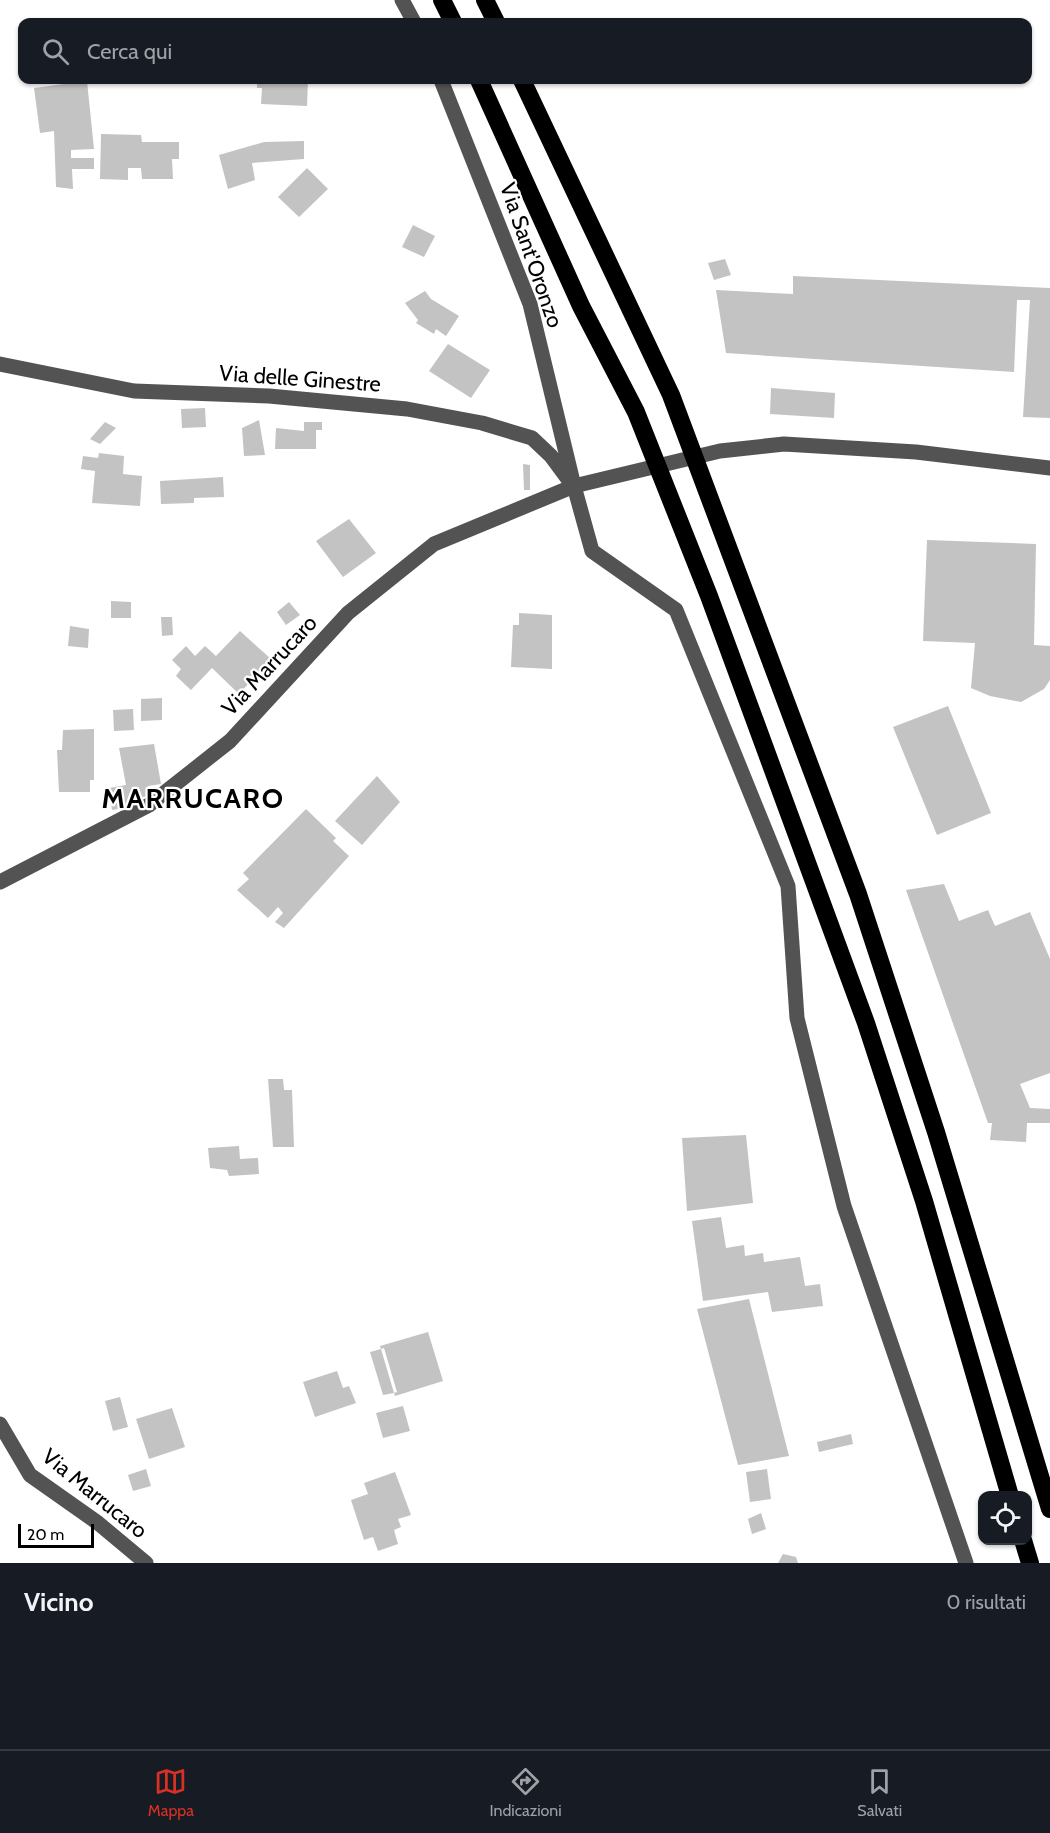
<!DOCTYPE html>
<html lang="it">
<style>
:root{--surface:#171b24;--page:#20242c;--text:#f1f3f6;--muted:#9ea1a6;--line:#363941;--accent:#d93025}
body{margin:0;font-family:Cabin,sans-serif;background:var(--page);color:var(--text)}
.controls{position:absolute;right:18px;bottom:18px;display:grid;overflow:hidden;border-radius:12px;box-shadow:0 2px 4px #0004}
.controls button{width:54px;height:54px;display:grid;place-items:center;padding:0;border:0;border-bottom:2px solid var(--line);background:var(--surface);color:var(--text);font:30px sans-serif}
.scale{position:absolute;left:18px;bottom:15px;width:76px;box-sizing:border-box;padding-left:6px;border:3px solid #000;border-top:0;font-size:16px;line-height:21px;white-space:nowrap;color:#000;-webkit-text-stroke:4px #fff;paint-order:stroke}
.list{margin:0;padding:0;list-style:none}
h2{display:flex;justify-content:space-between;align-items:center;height:78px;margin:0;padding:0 24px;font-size:26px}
h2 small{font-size:20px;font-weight:400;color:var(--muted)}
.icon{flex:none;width:33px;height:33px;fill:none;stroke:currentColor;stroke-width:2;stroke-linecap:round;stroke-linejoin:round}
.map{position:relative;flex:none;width:1050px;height:1563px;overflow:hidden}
.search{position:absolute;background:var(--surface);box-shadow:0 2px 4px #0004;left:18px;right:18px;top:18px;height:66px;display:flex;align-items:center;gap:15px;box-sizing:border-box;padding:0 21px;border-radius:12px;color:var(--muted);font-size:22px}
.sheet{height:186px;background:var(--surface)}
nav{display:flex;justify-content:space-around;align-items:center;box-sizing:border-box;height:84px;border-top:2px solid var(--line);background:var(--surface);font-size:16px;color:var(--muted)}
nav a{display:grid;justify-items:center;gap:3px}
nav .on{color:var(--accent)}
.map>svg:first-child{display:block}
.building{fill:#c3c3c3}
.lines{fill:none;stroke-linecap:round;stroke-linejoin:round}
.minor{stroke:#535353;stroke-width:15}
.highway{stroke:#000;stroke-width:18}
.labels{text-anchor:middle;stroke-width:4.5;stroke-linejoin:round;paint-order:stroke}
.street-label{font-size:22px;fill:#000;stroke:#fff}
.district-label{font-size:28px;font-weight:bold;letter-spacing:1.5px;fill:#000;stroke:#fff}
</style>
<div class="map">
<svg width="1050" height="1563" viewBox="0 0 1050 1563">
<rect width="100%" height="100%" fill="#fff"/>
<path class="building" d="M257,80h51l-1,26 -46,-2 1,-16h-5z
M87,81l7,68 -23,1v8h23v11h-22l1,20 -17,-2 -2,-56 -14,2 -6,-45z
M101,134l40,1 1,7h37v17h-7l1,20h-31l-1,-11h-13v12l-28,-1z
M304,141v18l-52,4 3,17 -27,9 -9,-34 45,-13z
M307,168l21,21 -29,28 -21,-20z
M413,225l22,11 -11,21 -22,-10z
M725,259l6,16 -17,5 -6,-17z
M793,276l257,12v130l-27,-1 7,-117h-13l-3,72 -288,-19 -10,-63 77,4z
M425,291l6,8 28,17 -13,20 -10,-7 -2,5 -18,-11 2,-3 -13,-17z
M448,344l42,26 -19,28 -42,-27z
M771,388l64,5 -1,25 -64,-4z
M205,408l1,19 -24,1 -1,-19z
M259,420l6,35 -21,1 -2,-28z
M105,422l11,6 -16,16 -10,-5z
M304,422h18v8h-6v19h-41l1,-21 28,3z
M99,453l25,3 -1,18 19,2 -2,30 -48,-3 3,-32 -14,-2 2,-13 15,2z
M523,464l7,1v25h-6z
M223,477l1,20 -30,1v5l-33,1 -1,-23z
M349,519l27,34 -33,24 -27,-36z
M927,540l109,4 -2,101 16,1v34l-6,9 -23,13 -31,-6 -19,-8 4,-45 -52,-2z
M111,601l20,1v16h-20z
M289,602l11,13 -14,10 -9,-13z
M519,613l33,2v54l-41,-2 2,-42h6z
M161,617h11l1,18 -11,1z
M70,626l19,3 -1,19 -20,-2z
M240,631l31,28 -32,35 -27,-26 -21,22 -15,-14 5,-7 -9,-9 14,-14 9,10 10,-10 11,10z
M162,698v22l-21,1v-22z
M948,706l43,107 -54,22 -44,-108z
M133,709l1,21 -20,1 -1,-21z
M94,729v51h-4v12h-31l-2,-42h5l1,-20z
M154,744l7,40 -13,2 3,10 -19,2 2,8 -22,4 -3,-22 17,-3 -7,-37z
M377,776l23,26 -38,43 -27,-24z
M306,809l30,29 -3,3 16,15 -65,72 -9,-6 8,-9 -5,-6 -10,11 -31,-28 12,-11 -6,-6z
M944,884l15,37 29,-11 7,16 35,-14 20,47v114l-30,11 10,24 20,1v14h-23l-1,19 -36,-2 2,-17h-4l-82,-233z
M268,1079h15l1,11h8l2,57h-21z
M746,1135l7,68 -66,8 -5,-73z
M239,1146l1,13 18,-1 1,16 -30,2 -2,-6 -17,-2 -2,-20z
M721,1217l5,31 18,-3 1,11 18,-3 1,9 36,-5 5,29 15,-2 3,22 -51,6 -4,-20 -65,9 -11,-80z
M749,1299l40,157 -51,9 -41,-156z
M428,1332l15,49 -48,15 -1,-3 -11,2 -13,-43 11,-3 13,44 3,-1 -13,-44 -3,1 -1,-3z
M337,1371l6,17 6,-2 7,17 -41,14 -12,-35z
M120,1397l8,30 -15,4 -8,-30z
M403,1406l7,25 -27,7 -7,-25z
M172,1408l13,39 -36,12 -13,-40z
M851,1434l2,10 -34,8 -2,-10z
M146,1469l5,17 -18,5 -5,-16z
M767,1469l4,30 -21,3 -4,-30z
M395,1472l16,43 -13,4 3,8 -7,3 4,14 -20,7 -5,-14 -9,3 -13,-40 17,-6 -4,-11z
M761,1513l5,16 -14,5 -4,-15z
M783,1554l13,3 2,6h-20z"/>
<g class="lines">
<path class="minor" d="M402,0l12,22
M441,80l89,224 44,182 18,65 84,59 112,276 9,132 47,188 122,357
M0,364l134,27 135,5 138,13 75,14 50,15 19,18 17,23
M0,882l149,-77 81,-64 118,-128 86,-69 140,-58 146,-35 64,-7 132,8 134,16
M0,1424l30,51 68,48 48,40"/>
<path class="highway" d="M442,0l11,22
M485,0l11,22
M479,80l102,226 55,106 73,184 157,427 58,178 86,295
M522,80l149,315 187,499 78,238 114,377
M1023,1540l7,23"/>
</g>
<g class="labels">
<g class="street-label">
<text transform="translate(532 255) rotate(71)" y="8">Via Sant'Oronzo</text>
<text transform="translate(300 378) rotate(4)" y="8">Via delle Ginestre</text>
<text transform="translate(269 665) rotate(-47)" y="8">Via Marrucaro</text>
<text transform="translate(95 1493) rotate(39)" y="8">Via Marrucaro</text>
</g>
<g class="district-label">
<text x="193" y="808">MARRUCARO</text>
</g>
</g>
</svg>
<div class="controls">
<button><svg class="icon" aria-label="locate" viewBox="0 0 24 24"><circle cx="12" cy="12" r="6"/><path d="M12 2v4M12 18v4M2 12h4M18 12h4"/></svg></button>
</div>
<div class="scale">20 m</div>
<div class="search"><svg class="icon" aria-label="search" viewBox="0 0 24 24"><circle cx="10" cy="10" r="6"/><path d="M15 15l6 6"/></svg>Cerca qui</div>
</div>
<section class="sheet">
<h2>Vicino<small>0 risultati</small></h2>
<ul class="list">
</ul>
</section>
<nav>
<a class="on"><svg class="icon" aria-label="map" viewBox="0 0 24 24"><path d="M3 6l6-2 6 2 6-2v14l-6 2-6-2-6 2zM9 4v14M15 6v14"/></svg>Mappa</a>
<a><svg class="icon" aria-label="directions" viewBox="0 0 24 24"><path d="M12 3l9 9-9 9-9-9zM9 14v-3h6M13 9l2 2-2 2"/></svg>Indicazioni</a>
<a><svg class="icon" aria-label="saved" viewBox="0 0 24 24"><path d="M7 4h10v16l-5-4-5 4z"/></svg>Salvati</a>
</nav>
